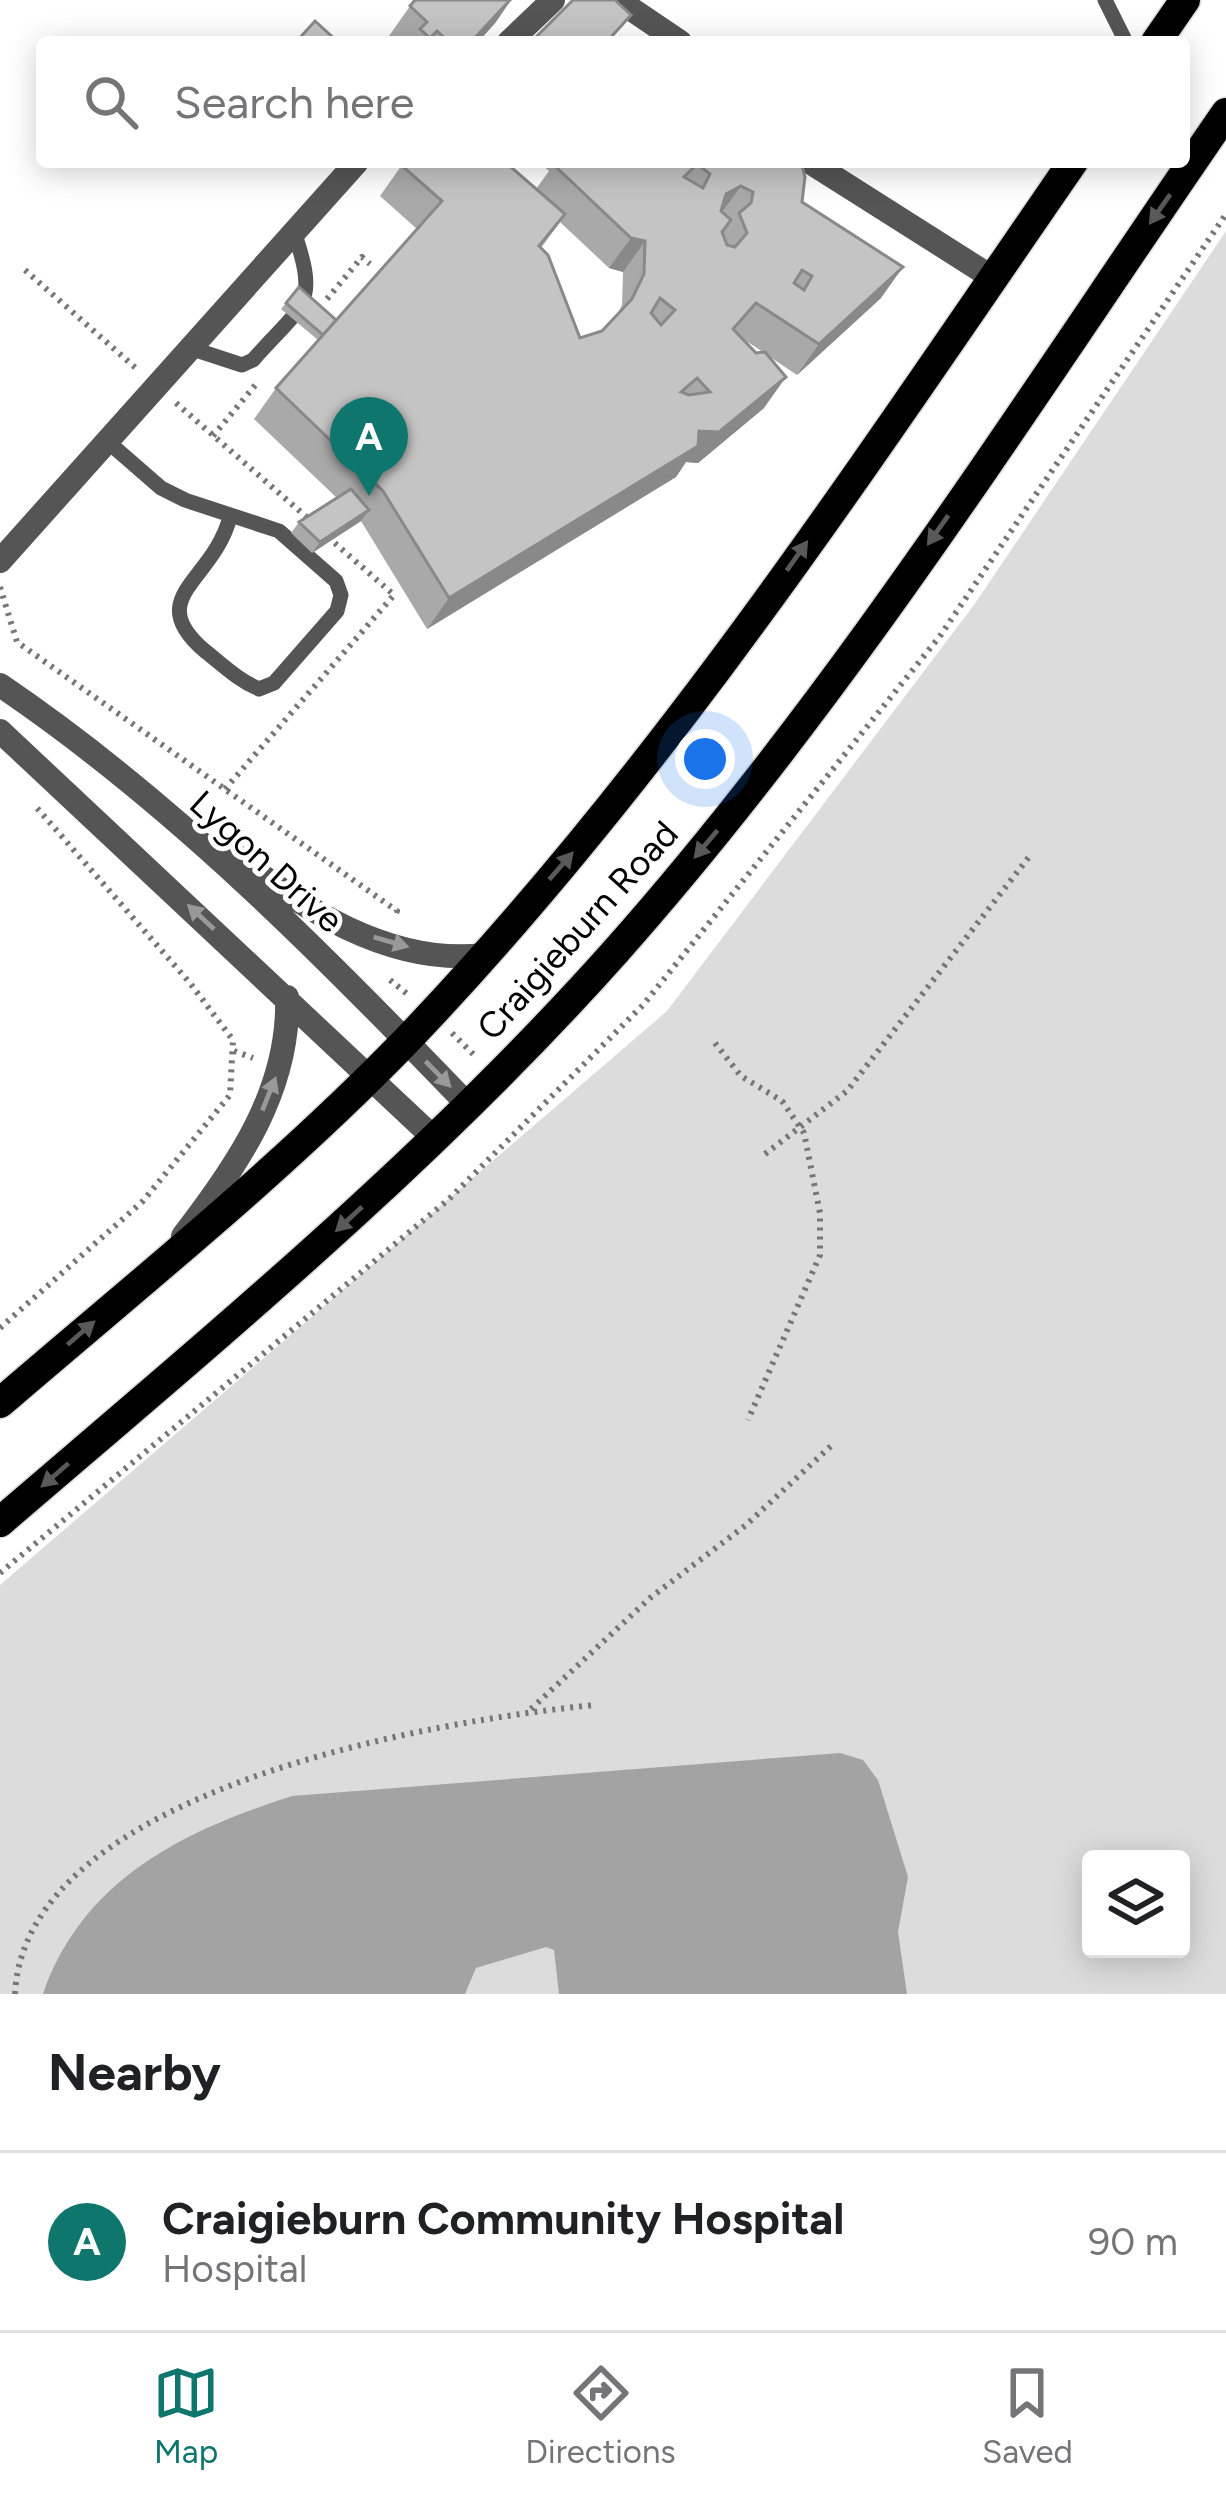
<!DOCTYPE html>
<style>
:root{--surface:#fff;--page:#f2f2f2;--text:#202124;--muted:#757577;--line:#e0e0e0;--accent:#0f766e}
body{margin:0;font-family:Figtree,sans-serif;background:var(--page);color:var(--text)}
.controls{position:absolute;right:36px;bottom:36px;display:grid;overflow:hidden;border-radius:12px;box-shadow:0 6px 30px #0003}
.controls button{width:108px;height:108px;display:grid;place-items:center;padding:0;border:0;border-bottom:3px solid var(--line);background:var(--surface);color:var(--text);font:60px sans-serif}
.you{position:absolute;left:705px;top:759px;width:42px;height:42px;margin:-30px;border:9px solid #fff;border-radius:50%;background:#1a73e8;box-shadow:0 0 0 18px #1a73e833}
.badge{display:grid;place-items:center;width:78px;height:78px;border-radius:50%;background:var(--accent);color:#fff;font-size:39px;font-weight:700}
.pin{position:absolute;translate:-50% -99px;filter:drop-shadow(0 3px 6px #0008)}
.pin::after{content:'';position:absolute;top:63px;width:42px;height:36px;background:inherit;clip-path:polygon(0 0,100% 0,50% 100%)}
.list{margin:0;padding:0;list-style:none}
h2{display:flex;justify-content:space-between;align-items:center;height:156px;margin:0;padding:0 48px;font-size:51px}
h2 small{font-size:39px;font-weight:400;color:var(--muted)}
.list li{display:grid;grid-template-columns:78px 1fr auto;gap:36px;align-items:center;box-sizing:border-box;height:180px;padding:0 48px;border-top:3px solid var(--line)}
.list b{display:block;font-size:45px;white-space:nowrap}
.list p{margin:0;font-size:39px;white-space:nowrap;color:var(--muted)}
.list em{font-size:39px;font-style:normal;color:var(--muted)}
.icon{flex:none;width:66px;height:66px;fill:none;stroke:currentColor;stroke-width:2;stroke-linecap:round;stroke-linejoin:round}
.map{position:relative;flex:none;width:1226px;height:1994px;overflow:hidden}
.search{position:absolute;background:var(--surface);box-shadow:0 6px 30px #0003;left:36px;right:36px;top:36px;height:132px;display:flex;align-items:center;gap:30px;box-sizing:border-box;padding:0 42px;border-radius:12px;color:var(--muted);font-size:45px}
.sheet{height:336px;background:var(--surface)}
nav{display:flex;justify-content:space-around;align-items:center;box-sizing:border-box;height:168px;border-top:3px solid var(--line);background:var(--surface);font-size:33px;color:var(--muted)}
nav a{display:grid;justify-items:center;gap:6px}
nav .on{color:var(--accent)}
.map>svg:first-child{display:block}
.green{fill:#dcdcdc;fill-rule:evenodd}
.water{fill:#a3a3a3}
.lines{fill:none;stroke-linecap:round;stroke-linejoin:round}
.primary-casing{stroke:#dbdbdb;stroke-width:33}
.path{stroke:#777;stroke-width:6;stroke-dasharray:3 6;stroke-linecap:butt}
.service{stroke:#555;stroke-width:15}
.minor{stroke:#555;stroke-width:24}
.tertiary{stroke:#555;stroke-width:24}
.primary{stroke:#000;stroke-width:30}
.wall{fill:#a9a9a9;fill-rule:evenodd}
.shaded-wall{fill:#898989}
.building{fill:#c4c4c4;stroke:#898989;stroke-width:3;fill-rule:evenodd}
.oneway{fill:#595959}
.oneway2{fill:#999}
.labels{text-anchor:middle;stroke-width:10;stroke-linejoin:round;paint-order:stroke}
.street-label{font-size:36px;fill:#000;stroke:#fff}
</style>
<div class="map">
<svg width="1226" height="1994" viewBox="0 0 1226 1994">
<rect width="100%" height="100%" fill="#fff"/>
<path class="green" d="M1226,231v1763h-1226v-409l667,-574 307,-406zM1091,1859h90v90h-90z"/>
<path class="water" d="M840,1753l23,7 15,20 30,97 -10,55 9,62h-348l-5,-44 -8,-3 -70,21 -11,26h-422c40,-115 140,-163 249,-198z"/>
<g class="lines">
<g class="primary-casing">
<path id="primary" d="M1156,42l29,-42
M0,1403c137,-118 280,-232 406,-362 255,-266 458,-576 667,-879
M0,1522c213,-183 429,-361 616,-571 229,-258 414,-554 610,-838"/>
</g>
<path class="path" d="M25,270l114,101
M327,299l35,-42 8,7
M176,403l135,118
M213,436l44,-53
M0,587l17,55 380,269 -4,6
M225,789l169,-194 -65,-57
M390,980l21,17
M452,1033l25,25
M715,1043l26,33 41,25 22,32 16,80v42l-72,165
M234,1051l19,7
M765,1154l82,-63 185,-238
M0,1328l143,-127 87,-106 3,-55 -43,-57 -153,-175
M0,1573l449,-374 194,-194 297,-369 286,-422
M531,1709l119,-111 96,-73 87,-81
M15,1994c10,-205 423,-274 580,-289"/>
<path class="service" d="M1105,0l21,42
M190,348l52,17 11,-5c49,-56 67,-53 41,-128
M107,441l54,47 24,12 94,31 57,50 5,14 -4,16 -63,72 -15,6c-21,-9 -36,-24 -54,-38 -63,-54 8,-69 25,-134"/>
<path class="minor" d="M618,0l62,42
M509,42l44,-42
M810,162l183,116
M0,561l357,-399"/>
<path class="tertiary" d="M0,685c173,117 326,272 470,422
M0,731l435,408
M230,851c70,57 160,115 254,104
M183,1236c55,-71 107,-147 104,-239"/>
<use href="#primary" class="primary"/>
</g>
<path class="wall" d="M410,6l86,16 -18,20h-84l-5,-6z
M404,162l132,27 13,-18 -10,-9h262l1,40 79,96 -84,77 -30,-20 -3,53 -66,55 -12,-1 -10,15 -249,152 -66,-108 -49,32 -21,-20 8,-11 38,-24 -83,-79 22,-31 42,-48 -37,-31 18,-22 37,33 81,-91 -37,-33zM560,222l49,46 14,4 -1,33 -4,8 -16,18 -22,7 -39,-90zM740,337l23,15 -7,1z"/>
<path class="shaded-wall" d="M510,0h1l-15,22 -18,20h-7z
M741,186l-22,30 7,-22z
M631,238l14,3 -22,31 -14,-4z
M903,267l-22,31 -84,77 22,-31z
M786,377l-22,31 -66,55 -12,-1 -10,15 -249,152 22,-31 250,-167z
M369,510l-8,11 -49,32 8,-11z"/>
<path class="building" d="M415,0h95l-39,42h-22l-12,-11 -7,7 -10,-9 7,-7 -17,-16z
M573,0h42l16,15 -19,21 7,6h-88z
M315,21l23,21h-42z
M404,162h101l60,52 -26,32 9,9 32,83 22,-7 30,-32 12,-25 1,-33 -14,-3 -77,-73 2,-3h245l4,15 -3,25 101,65 -84,77 -63,-41 -23,26 23,24 9,-1 21,25 -67,55 -20,-1 -1,15 -249,152 -66,-107 -107,-103 166,-187 -41,-36zM697,164l13,10 -7,14 -19,-11zM741,186l12,6 -2,11 -12,10 8,20 -12,14 -8,-2 -5,-13 9,-12 -10,-9 5,-17zM802,270l10,6 -8,14 -10,-7zM660,298l15,12 -14,15 -10,-12zM697,378l13,14 -21,3 -8,-3z
M299,287l37,33 -13,15 -37,-32z
M351,489l18,21 -49,32 -21,-20z"/>
<defs><path id="oneway-solid" d="M-6-.8H1V-3.2L6.5 0L1 3.2V.8H-6Z" transform="scale(3)"/></defs>
<g class="oneway">
<use href="#oneway-solid" transform="translate(1160 209) rotate(125)"/>
<use href="#oneway-solid" transform="translate(938 530) rotate(125)"/>
<use href="#oneway-solid" transform="translate(797 556) rotate(-55)"/>
<use href="#oneway-solid" transform="translate(706 844) rotate(130)"/>
<use href="#oneway-solid" transform="translate(561 866) rotate(-49)"/>
<use href="#oneway-solid" transform="translate(349 1219) rotate(137)"/>
<use href="#oneway-solid" transform="translate(81 1333) rotate(-41)"/>
<use href="#oneway-solid" transform="translate(55 1475) rotate(139)"/>
</g>
<g class="oneway2">
<use href="#oneway-solid" transform="translate(201 917) rotate(-137)"/>
<use href="#oneway-solid" transform="translate(391 942) rotate(16)"/>
<use href="#oneway-solid" transform="translate(438 1074) rotate(46)"/>
<use href="#oneway-solid" transform="translate(269 1094) rotate(-68)"/>
</g>
<g class="labels">
<g class="street-label">
<text transform="translate(267 861) rotate(42)" y="13">Lygon Drive</text>
<text transform="translate(577 930) rotate(-48)" y="13">Craigieburn Road</text>
</g>
</g>
</svg>
<div class="controls">
<button><svg class="icon" aria-label="layers" viewBox="0 0 24 24"><path d="M12 4l9 5-9 5-9-5zM3 14l9 5 9-5"/></svg></button>
</div>
<div class="you"></div>
<div class="pin badge" style="left:369px;top:496px">A</div>
<div class="search"><svg class="icon" aria-label="search" viewBox="0 0 24 24"><circle cx="10" cy="10" r="6"/><path d="M15 15l6 6"/></svg>Search here</div>
</div>
<section class="sheet">
<h2>Nearby<small></small></h2>
<ul class="list">
<li><span class="badge">A</span><div><b>Craigieburn Community Hospital</b><p>Hospital</p></div><em>90 m</em></li>
</ul>
</section>
<nav>
<a class="on"><svg class="icon" aria-label="map" viewBox="0 0 24 24"><path d="M3 6l6-2 6 2 6-2v14l-6 2-6-2-6 2zM9 4v14M15 6v14"/></svg>Map</a>
<a><svg class="icon" aria-label="directions" viewBox="0 0 24 24"><path d="M12 3l9 9-9 9-9-9zM9 14v-3h6M13 9l2 2-2 2"/></svg>Directions</a>
<a><svg class="icon" aria-label="saved" viewBox="0 0 24 24"><path d="M7 4h10v16l-5-4-5 4z"/></svg>Saved</a>
</nav>
